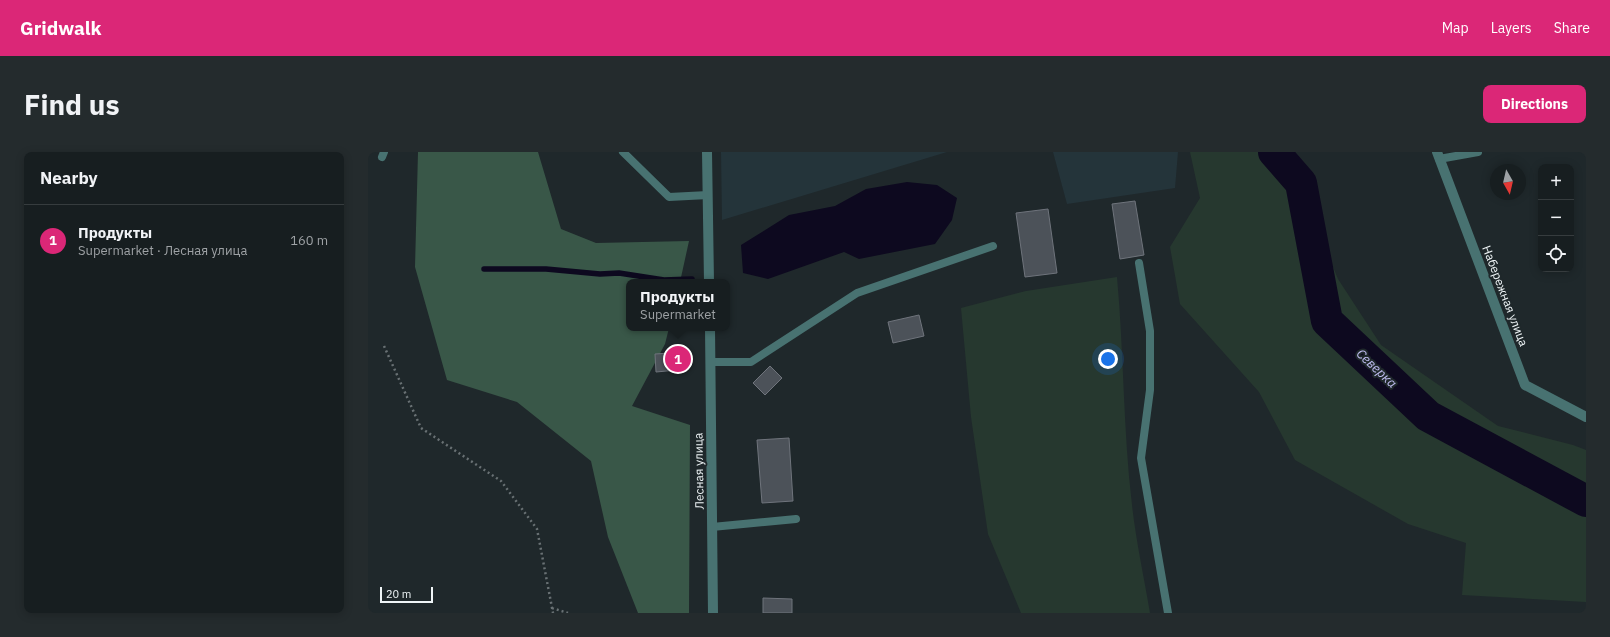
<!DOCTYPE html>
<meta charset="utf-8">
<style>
:root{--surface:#171e20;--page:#242b2d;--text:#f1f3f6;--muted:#9ea2a5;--line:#363c3e;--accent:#db2777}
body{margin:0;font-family:"IBM Plex Sans",sans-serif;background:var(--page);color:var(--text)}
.controls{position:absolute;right:12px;top:12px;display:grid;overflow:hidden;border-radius:8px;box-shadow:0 2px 10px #0003}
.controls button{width:36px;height:36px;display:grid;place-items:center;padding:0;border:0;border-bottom:1px solid var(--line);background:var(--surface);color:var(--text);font:20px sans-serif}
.compass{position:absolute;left:1122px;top:12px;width:36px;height:36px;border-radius:50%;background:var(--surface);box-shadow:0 2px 10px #0003;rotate:172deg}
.scale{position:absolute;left:12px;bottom:10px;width:53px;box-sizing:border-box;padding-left:4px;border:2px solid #eff5f7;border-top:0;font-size:11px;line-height:14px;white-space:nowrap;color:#eff5f7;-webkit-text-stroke:3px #1f282b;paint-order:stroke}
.you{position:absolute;left:740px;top:207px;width:14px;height:14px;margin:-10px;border:3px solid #fff;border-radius:50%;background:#1a73e8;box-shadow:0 0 0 6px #1a73e833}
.badge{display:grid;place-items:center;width:26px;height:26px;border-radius:50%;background:var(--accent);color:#fff;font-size:13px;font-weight:700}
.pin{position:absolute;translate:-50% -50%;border:2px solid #fff;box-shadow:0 1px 4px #0006}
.popup{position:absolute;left:258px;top:127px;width:104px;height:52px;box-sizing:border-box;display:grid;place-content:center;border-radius:8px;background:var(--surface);filter:drop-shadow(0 1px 3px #0005);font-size:13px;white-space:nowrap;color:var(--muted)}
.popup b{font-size:15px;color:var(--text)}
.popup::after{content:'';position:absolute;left:50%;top:100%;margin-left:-8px;border:8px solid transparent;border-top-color:var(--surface)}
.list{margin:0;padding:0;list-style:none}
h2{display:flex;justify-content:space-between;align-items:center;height:52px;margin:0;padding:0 16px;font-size:17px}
h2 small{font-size:13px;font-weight:400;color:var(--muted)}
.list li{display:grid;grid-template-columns:26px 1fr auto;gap:12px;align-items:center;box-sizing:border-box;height:72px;padding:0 16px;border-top:1px solid var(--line)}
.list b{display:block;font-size:15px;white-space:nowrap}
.list p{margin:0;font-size:13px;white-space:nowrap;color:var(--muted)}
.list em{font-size:13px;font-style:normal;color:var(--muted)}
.icon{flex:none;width:22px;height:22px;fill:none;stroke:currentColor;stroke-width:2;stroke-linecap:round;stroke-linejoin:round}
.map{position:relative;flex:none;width:1218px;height:461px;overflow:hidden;border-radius:8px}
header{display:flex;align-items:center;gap:24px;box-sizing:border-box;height:56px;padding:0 20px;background:var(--accent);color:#fff}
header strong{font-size:19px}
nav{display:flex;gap:22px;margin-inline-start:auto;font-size:14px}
.intro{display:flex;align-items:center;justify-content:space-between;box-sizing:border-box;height:96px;padding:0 24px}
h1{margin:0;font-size:28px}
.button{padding:10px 18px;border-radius:8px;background:var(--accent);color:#fff;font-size:14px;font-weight:700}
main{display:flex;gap:24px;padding:0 24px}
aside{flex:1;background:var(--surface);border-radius:8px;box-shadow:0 2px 10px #0003}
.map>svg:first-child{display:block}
.built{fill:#24343a}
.green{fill:#26382f}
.forest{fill:#395748}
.water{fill:#0d091f}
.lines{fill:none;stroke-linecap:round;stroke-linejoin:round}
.stream{stroke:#0d091f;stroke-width:5.5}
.river{stroke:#0d091f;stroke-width:32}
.building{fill:#4c5259;stroke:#6f747c}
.path{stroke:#697174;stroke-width:2.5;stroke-dasharray:2 3;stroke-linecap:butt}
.lane{stroke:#487271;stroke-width:8}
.street{stroke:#487271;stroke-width:10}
.labels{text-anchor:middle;stroke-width:4;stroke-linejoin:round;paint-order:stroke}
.street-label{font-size:12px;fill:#eff5f7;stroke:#1f282b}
.water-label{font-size:13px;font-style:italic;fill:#c0bdf2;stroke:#1f282b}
</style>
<header>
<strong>Gridwalk</strong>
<nav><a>Map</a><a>Layers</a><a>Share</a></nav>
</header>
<div class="intro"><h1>Find us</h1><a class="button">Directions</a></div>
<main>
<aside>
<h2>Nearby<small></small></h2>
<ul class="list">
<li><span class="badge">1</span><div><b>Продукты</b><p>Supermarket · Лесная улица</p></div><em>160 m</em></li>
</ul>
</aside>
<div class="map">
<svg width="1218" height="461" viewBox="0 0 1218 461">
<rect width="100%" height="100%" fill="#1f282b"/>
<path class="built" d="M353,0h226l-225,68z
M685,0h125l-3,36 -108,16z"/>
<path class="green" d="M822,0h100l22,64 26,63 43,66 117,81 75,19 13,5v152l-124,-7 4,-52 -58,-19 -113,-64 -36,-68 -79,-88 -10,-57 30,-49z
M749,125c7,76 6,152 15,228 4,36 12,72 18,108h-129l-33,-79 -17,-117 -10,-109 65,-17z"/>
<path class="forest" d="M50,0h120l23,77 35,14 93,-2 -9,41h-51v46h40l-4,16 -33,62 58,19 -1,188h-51l-30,-76 -17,-76 -74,-59 -70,-22 -32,-113z"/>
<path class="water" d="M539,30l30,3 20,13 -5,22 -17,24 -76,15 -15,-7 -76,27 -25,-6 -2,-28 48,-30 46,-9 31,-17z"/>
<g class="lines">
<path class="stream" d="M116,117h62l54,5 19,-1 45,7 28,-1"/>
<path class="river" d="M906,0l27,31 26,138 101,95 158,85"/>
</g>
<path class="building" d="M767,49l9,54 -24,4 -8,-55z
M680,57l9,64 -32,4 -9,-64z
M551,163l5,21 -31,7 -5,-21z
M318,200l2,17 -32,3 -1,-18z
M402,214l12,12 -17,17 -12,-12z
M421,286l4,63 -31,2 -5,-63z
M395,446l29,1v14h-29z"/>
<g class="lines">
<path class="path" d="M16,194l37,82 80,53 36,48 16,84
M184,456l16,5"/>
<path class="lane" d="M255,0l46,45 39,-2
M14,5l2,-5
M1071,7l39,-7
M771,111l11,68v59l-9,68 27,155
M342,210h41l106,-69 136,-47
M344,375l84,-8"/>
<path class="street" d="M339,0l2,130
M1069,0l88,233 61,32
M342,176l3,285"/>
</g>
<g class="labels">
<g class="street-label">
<text transform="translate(1137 144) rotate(69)" y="4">Набережная улица</text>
<text transform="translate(331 319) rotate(-91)" y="4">Лесная улица</text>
</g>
<g class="water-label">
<text transform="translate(1009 216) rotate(43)" y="5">Северка</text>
</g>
</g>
</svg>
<div class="controls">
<button>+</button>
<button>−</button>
<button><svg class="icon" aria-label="locate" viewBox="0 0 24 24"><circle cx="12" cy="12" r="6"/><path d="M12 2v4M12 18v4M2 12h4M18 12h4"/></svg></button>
</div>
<svg class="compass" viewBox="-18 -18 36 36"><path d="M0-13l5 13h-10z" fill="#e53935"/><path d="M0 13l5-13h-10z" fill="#9ea2a5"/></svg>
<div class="scale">20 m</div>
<div class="you"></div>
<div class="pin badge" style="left:310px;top:207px">1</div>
<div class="popup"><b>Продукты</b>Supermarket</div>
</div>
</main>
